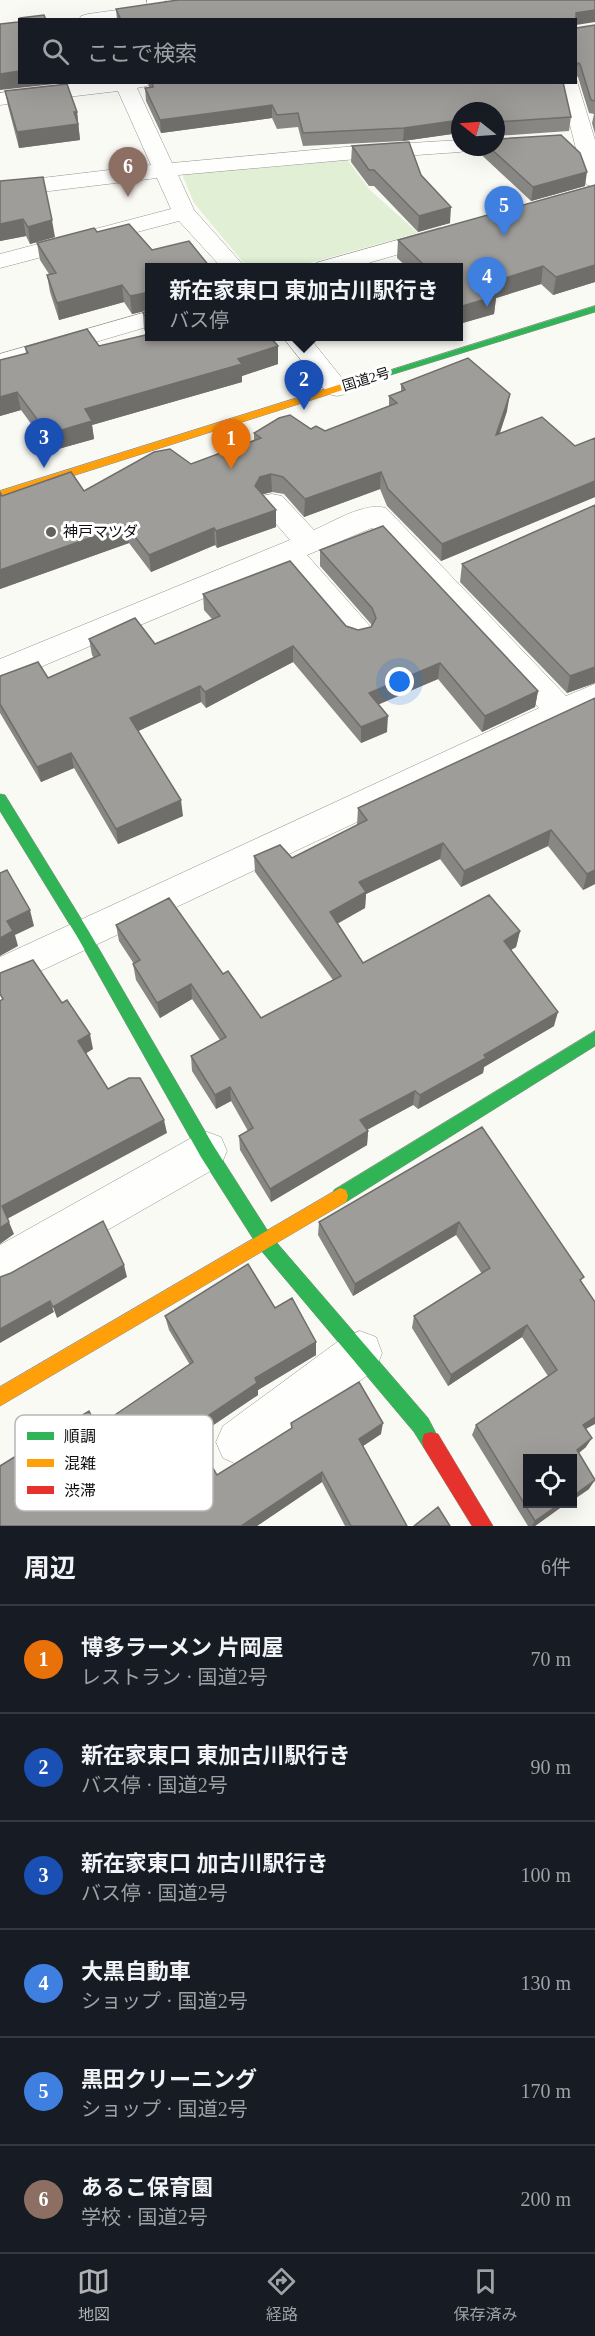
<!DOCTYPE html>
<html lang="ja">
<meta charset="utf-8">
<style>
:root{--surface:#171b24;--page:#242831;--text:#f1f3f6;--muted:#9ea1a6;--line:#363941;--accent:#b0b1b2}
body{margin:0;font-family:"Times New Roman","Noto Sans JP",serif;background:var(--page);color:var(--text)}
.controls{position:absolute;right:18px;bottom:18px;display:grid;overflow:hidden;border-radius:0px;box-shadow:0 6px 24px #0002}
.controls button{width:54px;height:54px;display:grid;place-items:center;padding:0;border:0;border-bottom:2px solid var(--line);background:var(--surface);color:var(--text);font:30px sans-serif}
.compass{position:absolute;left:451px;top:102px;width:54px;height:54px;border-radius:50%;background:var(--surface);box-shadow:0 6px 24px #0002;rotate:287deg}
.you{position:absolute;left:400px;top:682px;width:21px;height:21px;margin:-15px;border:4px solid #fff;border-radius:50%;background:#1a73e8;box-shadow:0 0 0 9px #1a73e833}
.badge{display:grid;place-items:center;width:39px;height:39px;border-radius:50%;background:var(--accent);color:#fff;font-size:20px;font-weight:700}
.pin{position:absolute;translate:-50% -50px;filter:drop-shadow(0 2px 3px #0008)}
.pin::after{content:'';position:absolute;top:32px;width:21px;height:18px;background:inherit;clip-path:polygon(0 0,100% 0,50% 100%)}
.popup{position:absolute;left:145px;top:263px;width:318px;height:78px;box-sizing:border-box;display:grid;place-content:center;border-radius:0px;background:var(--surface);filter:drop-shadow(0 2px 4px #0005);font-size:20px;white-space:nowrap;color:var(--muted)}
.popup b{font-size:22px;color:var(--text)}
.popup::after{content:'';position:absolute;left:50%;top:100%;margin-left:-12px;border:12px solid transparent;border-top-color:var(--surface)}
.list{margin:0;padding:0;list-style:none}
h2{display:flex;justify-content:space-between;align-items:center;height:78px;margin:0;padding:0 24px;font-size:26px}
h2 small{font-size:20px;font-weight:400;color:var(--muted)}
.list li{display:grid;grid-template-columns:39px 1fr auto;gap:18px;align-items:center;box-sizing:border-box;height:108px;padding:0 24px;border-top:2px solid var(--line)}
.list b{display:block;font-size:22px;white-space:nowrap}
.list p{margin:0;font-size:20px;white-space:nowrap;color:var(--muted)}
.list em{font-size:20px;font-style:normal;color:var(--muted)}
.icon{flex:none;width:33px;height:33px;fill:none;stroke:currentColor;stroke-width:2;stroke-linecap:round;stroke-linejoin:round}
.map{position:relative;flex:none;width:595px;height:1526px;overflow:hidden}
.search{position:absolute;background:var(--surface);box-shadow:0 6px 24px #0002;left:18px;right:18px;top:18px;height:66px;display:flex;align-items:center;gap:15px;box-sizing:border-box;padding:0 21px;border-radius:0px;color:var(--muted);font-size:22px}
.sheet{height:726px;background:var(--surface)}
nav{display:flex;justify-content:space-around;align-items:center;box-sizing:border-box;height:84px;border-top:2px solid var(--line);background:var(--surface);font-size:16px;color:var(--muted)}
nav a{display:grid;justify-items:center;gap:3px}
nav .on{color:var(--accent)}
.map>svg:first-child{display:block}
.green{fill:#e1f0d5}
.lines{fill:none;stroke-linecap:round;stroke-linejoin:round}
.street-casing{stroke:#949492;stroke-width:1}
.fast-casing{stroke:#8b8b88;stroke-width:1}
.slow-casing{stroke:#8b8b88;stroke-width:1}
.jam-casing{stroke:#8b8b88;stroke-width:1}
.street{fill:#fefefd;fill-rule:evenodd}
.fast{fill:#30b455;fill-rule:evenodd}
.slow{fill:#ff9f0a;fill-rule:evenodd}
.jam{fill:#e5322d;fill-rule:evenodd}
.wall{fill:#888784}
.shaded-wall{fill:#6f6e6b}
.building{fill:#9e9d99;stroke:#6f6e6b;stroke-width:1.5}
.poi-dot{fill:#61615e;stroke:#fff;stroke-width:2}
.labels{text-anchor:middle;stroke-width:6;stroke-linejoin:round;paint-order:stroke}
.far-street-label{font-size:14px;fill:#0e0e0e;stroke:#fff}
.poi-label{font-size:15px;fill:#0e0e0e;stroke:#fff;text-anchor:start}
.key{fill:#fff;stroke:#b7b7b7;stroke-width:1.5}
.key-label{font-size:16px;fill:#0e0e0e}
</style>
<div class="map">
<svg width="595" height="1526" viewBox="0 0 595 1526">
<rect width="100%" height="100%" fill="#fafaf4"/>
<path class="green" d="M346,158l23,31 49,44 -123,34h-48l-53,-64 -12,-29z"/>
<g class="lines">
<g class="street-casing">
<path id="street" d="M147,0h18l-3,14 -33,6h-50l2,-4 7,-2 58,-8z
M576,78l19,62v47l-8,-2 -3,-5 -25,-98h17z
M86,82h64l-3,4 -10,2 35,75 173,-16 115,-7v7h10l-3,3 -7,2 -115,8 -167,15 16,35 52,58h-24l-43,-47 -179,47v-14l171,-45 -14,-31 -157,19v-14l151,-18 -33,-74 -118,14v-12z
M440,228l8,2 3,5 -3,5 -97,28h-38l3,-5z
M150,311v15l-150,44v-16z
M282,336h26l42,52 -4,6 -9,2 -9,-2z
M272,494l10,2 32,34c21,-9 50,-28 72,-22l180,188 29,-12v26l-595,280v-33l539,-249 -167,-180 -65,27 62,70 4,8 -4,8 -11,3 -11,-3 -64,-76 -283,119v-25l290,-119 -32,-37 4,-7z
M207,1132l14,5 6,14 -6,14 -206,118 -15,6v-44l193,-108z
M360,1331l16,6 6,16 -6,16 -121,89 -16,7 -16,-7 -7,-16 7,-16 121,-89z"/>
</g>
<g class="fast-casing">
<path id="fast" d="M595,306v6l-224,69 -4,1 -5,-3z
M0,794l5,1 83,135 125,215 58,91 157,182 12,23 -2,7 -7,2 -7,-2 -10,-16 -155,-184 -58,-91 -123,-219 -78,-127z
M595,1031v15l-249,156 -6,2 -6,-2 -2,-6 2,-6z"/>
</g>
<g class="slow-casing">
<path id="slow" d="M367,376l4,1v4l-371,118v-8z
M340,1188l6,2 2,6 -2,6 -346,204v-19z"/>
</g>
<g class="jam-casing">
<path id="jam" d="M431,1432l7,2 55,92h-21l-48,-78 -2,-7 2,-7z"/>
</g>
<use href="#street" class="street"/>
<use href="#fast" class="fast"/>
<use href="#slow" class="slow"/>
<use href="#jam" class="jam"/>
</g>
<path class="wall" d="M175,0h420l-19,25v3l19,-3v109l-3,-11 2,-9 -5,-1 -11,-36 -2,-1v-56h-459l-1,-11 59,-8z
M148,82h415l8,35 -2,14 -73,5v-25h-36v24l-1,-2 -56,8 -100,5 -5,-19 -21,2 -5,-11 -111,15 -15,-32 -1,-13 4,-1z
M5,91l72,21 3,28 -61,8 -11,-42z
M352,146l69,29 29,48 -32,9 -44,-46h-5l-18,-24z
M473,147h23l89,39 -54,15z
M0,181l55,56 -25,7 -4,-8 -26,5z
M595,185v97l-42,13 -12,-11 -45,14 -2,16 -35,10v-57h-52l-10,-9 1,-18z
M97,232l53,35v69l128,10v18l-36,12v6l-150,43 2,14 -43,12 -30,-41 -21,6 26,-63 -1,-6 74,-1 49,-12 -4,-4 -1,-17 5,-3 -16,4 -8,-12 -65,18 -9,-28 -3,-17 2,-1 -9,-14 -3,-17z
M401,384l106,27 -7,22 75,13 20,-8v59l-154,64 -54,-55 -7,-17 -76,28 -20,-23 -12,-2 -10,2 14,16v17l-59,21 -2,-3 -64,27 -22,-29 -129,46v-97l2,4 82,-5 107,-27 63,-24v-7l57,-4 14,2 64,-25v-10l12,-4z
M320,550l218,141 -3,16 -53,25 -44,-53 -59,25 8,28 -26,11 -68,-81 -87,46 -5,-6 -63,29 45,85 -65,28 -44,-76 -33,14 -41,-69v-37l48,2 46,-20 -2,-3 -3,-16 66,5 57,-25 -8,-9 -1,-16 143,32 12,4 13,-3v-3l-51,-58z
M462,564l133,119 -28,10 -107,-111z
M595,698v186l-12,6 -35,-44 -87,41 -21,-28 -74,35 -1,14 -28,15 26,40 157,-32 -4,16 -5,3 43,76 -70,41 -1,6 -65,36 -5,-4 -46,25 1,1 -1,14 -96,57 -31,-52 -1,-14 9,-5 -17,-30 -15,8 -24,-38 -1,-15 29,-16 -28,-41 -32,19 -24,-38 -3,-16h1l-15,-23 -3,-16 107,49 38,44 72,-38 -78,-108 -1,-16 38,2 65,-33 1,-17z
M482,1127l100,155 4,165 -7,6 10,36 -16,11v-42l-6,45 -32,23h-7l-56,-91 4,-10 72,-49 -26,-39 -74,49 -36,-58 2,-12 68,-42 -26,-39 -103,61 -35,-61 1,-13z
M275,1308l41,47 -58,35v5l-63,42 22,38 74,-46v-6l90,11 -18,12 44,80h-62l-23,-44 -65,44 -160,-99 93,-62 -21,-35 -4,-14z"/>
<path class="shaded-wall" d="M595,10v12l-19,3v-12z
M20,71v11l44,1 -64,7v-16z
M272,105v13l-111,15 -1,-13z
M74,112h3l3,28 -61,8 -2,-16z
M460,120l-1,13 -56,8 1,-13z
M587,172l-2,14 -54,15 2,-14z
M451,207l-1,16 -32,9 1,-16z
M23,219l3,17 -26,5v-17z
M52,220l3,17 -25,7 -2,-17z
M595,265v17l-42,13 3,-18z
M543,266l-2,18 -45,14 -2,16 -35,10v-17l27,-23z
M122,285l2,17 -65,18 -2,-17z
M150,292v18l-18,4 -2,-18z
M278,346v18l-36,12v6l-150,43 2,14 -43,12 -3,-17 37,-25z
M17,392l4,18 -21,6v-19z
M510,394l-3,17 -14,41 3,-17z
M381,472l-1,17 -76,28 1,-18z
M271,474l1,18 -12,3 -5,-9 5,-9z
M595,481v16l-154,64 1,-17z
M276,510v17l-59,21 -1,-17z
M126,525l3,18 -129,46v-19z
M214,528l1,17 -64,27 -2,-17z
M293,646v16l-87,46 -1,-16z
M440,663l-2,16 -70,30 1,-16z
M595,667v16l-28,10 3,-17z
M200,686l1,16 -69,32 -2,-16z
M538,691l-3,16 -53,25 3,-16z
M388,716l-1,16 -26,11v-16z
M71,753l3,15 -33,14 -4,-15z
M181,800l2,16 -65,28 -2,-15z
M551,830l-3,16 -87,41 3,-16z
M443,843l-3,16 -74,35 -1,14 -35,20v-16l29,-30z
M595,870v14l-12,6 4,-16z
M30,910l4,16 -19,9 3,11 -18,10v-18l7,-17z
M520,931l-4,16 -16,9 4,-15z
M191,984l1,15 -32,19 -3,-15z
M558,1012l-4,14 -70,41 -1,6 -65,36 2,-14 64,-40z
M90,1034l3,15 -11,7 -4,-15z
M230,1087l1,14 -15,8 -1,-14z
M415,1091l-2,14 -54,29 1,-14z
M164,1120l3,13 -160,86 -5,-13z
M368,1131l-1,14 -96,57 -1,-13z
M9,1222l5,12 -14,10v-16z
M459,1222l-3,13 -103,61 2,-12z
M124,1265l3,12 -70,41 -4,-11z
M50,1301l4,11 -54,31v-14z
M527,1325l-5,12 -74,49 3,-11z
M316,1342v13l-58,35v5l-65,44 -3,-11 65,-50z
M595,1417v7l-18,10 6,-9z
M383,1423l-2,11 -24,16 2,-11z
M592,1438l-6,9 -14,11 5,-8z
M322,1472v10l-65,44h-16z
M595,1480l-6,9 -16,11v-4z
M561,1503h6l-32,23h-3l3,-5z"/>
<path class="building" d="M178,0h417v10l-19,3v15l19,-3v76l-4,-1 -11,-36 -2,-1 -2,4v-47h-455l-5,-11z
M44,15l2,5h-26v51l-20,3v-50l18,-2 2,-4z
M152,82h411l8,35 -74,5 -1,6v-17h-36v9l-56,8 -101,5 -5,-20 -21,2 -5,-10 -112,15 -15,-32 8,-1z
M67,84l10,28h-3l4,12 -61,8 -12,-41z
M561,135l19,18 7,19 -54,15 -44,-40h7v-9l2,1z
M409,142l12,33 30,32 -32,9 -45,-46h-5l-17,-24z
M43,177l9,43 -24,7 -5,-8 -23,5v-43z
M595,185v80l-39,12 -13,-11 -57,18 10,12 -37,11v-40h-33l-28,-27z
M129,224l23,26 37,-9 21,26h-60v25l-20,4 -8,-11 -65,18 -10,-28 9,-2 -19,-30 57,-15 3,4z
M150,309v13l-7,-9z
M87,329l12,17 51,-12v2h119l9,10 -40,13 4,5 -157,45 7,12 -44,13 -31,-42 -17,5v-37l28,-7 -3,-6z
M468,358l42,36 -14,41 46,-18 33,29 20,-8v43l-153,63 -54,-55 -7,-17 -76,27 -22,-22 -12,-3 -11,3 -5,9 21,24 -60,21 -2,-3 -65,27 -23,-30 -126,45v-78l2,4 69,-24 13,19 70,-39 16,-3 21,15 70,-26 -7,-5 25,-15 11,-3 21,14 5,-3 9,5 72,-28 -8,-7 16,-6 -4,-6z
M595,505v162l-25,9 -108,-112z
M383,526l155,165 -53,25 -45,-53 -71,30 19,23 -27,11 -68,-81 -88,46 -5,-6 -70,32 51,82 -65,29 -45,-76 -34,14 -37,-63v-28l38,-14 10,16 52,-23 -11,-16 46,-21 20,26 65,-28 -17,-22 87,-33 56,65 12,4 13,-3 5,-9 -4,-10 -52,-58z
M595,698v172l-8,4 -36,-44 -87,41 -21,-28 -84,39 7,10 -36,20 33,51 126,-68 31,36 -16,10 54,71 -74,43 2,3 -66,37 -5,-4 -55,29 8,11 -98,58 -31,-53 14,-8 -23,-41 -15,8 -24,-39 35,-19 -35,-53 -34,19 -24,-39 7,-4 -24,-35 53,-27 54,76 5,-3 33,47 80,-42 -87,-120 26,-11 12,13 75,-38 -9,-12z
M7,870l23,40 -23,11 6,10 -13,7v-65z
M33,960l29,43 5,-3 23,34 -12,7 30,48 21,-11h11l24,42 -162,86 7,16 -9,6v-227l3,-2 -3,-5v-21z
M482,1127l102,150 -4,3 15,22v115l-12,8 9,13 -15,12 18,30 -22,16v-38h-45v45h33l-26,18 -59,-96 81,-55 -30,-45 -76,50 -37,-59 76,-48 -31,-46 -104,62 -36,-62z
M103,1221l21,44 -71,42 -3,-6 -50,28v-52l11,-4z
M248,1264l27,44 17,-10 24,44 -61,36 2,5 -67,45 27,47 75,-47 -1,-5 68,-41 24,41 -24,16 48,87h-56l-29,-54 -81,54h-241v-60l89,-55 8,16 96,-65 -28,-46z
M438,1507l12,19h-36z"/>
<circle class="poi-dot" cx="51" cy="532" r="6"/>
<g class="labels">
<g class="far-street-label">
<text transform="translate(366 379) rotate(-17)" y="5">国道2号</text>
</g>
<g class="poi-label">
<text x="63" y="537">神戸マツダ</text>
</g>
</g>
<rect x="15" y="1415" width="198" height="96" rx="9" class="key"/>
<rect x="27" y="1432" width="27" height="8" fill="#30b455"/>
<rect x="27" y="1459" width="27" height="8" fill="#ff9f0a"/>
<rect x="27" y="1486" width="27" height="8" fill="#e5322d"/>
<g class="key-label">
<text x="64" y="1442">順調</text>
<text x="64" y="1469">混雑</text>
<text x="64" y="1496">渋滞</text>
</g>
</svg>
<div class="controls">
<button><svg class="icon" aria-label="locate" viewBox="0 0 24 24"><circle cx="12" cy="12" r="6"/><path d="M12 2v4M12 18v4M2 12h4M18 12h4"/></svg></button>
</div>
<svg class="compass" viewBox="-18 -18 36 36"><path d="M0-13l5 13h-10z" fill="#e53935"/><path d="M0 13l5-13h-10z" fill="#9ea1a6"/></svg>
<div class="you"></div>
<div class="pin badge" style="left:231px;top:469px;background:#e8710a">1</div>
<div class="pin badge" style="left:304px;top:410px;background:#1a4fb4">2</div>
<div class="popup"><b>新在家東口 東加古川駅行き</b>バス停</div>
<div class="pin badge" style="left:44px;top:468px;background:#1a4fb4">3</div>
<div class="pin badge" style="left:487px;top:307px;background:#3f7fe0">4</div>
<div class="pin badge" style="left:504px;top:236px;background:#3f7fe0">5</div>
<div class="pin badge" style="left:128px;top:197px;background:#8d6e63">6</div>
<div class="search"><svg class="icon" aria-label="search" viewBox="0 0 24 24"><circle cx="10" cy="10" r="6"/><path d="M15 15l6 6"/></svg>ここで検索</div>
</div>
<section class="sheet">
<h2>周辺<small>6件</small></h2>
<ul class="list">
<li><span class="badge" style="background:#e8710a">1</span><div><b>博多ラーメン 片岡屋</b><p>レストラン · 国道2号</p></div><em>70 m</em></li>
<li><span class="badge" style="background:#1a4fb4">2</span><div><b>新在家東口 東加古川駅行き</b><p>バス停 · 国道2号</p></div><em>90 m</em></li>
<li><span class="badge" style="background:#1a4fb4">3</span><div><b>新在家東口 加古川駅行き</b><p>バス停 · 国道2号</p></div><em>100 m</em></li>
<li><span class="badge" style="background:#3f7fe0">4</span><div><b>大黒自動車</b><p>ショップ · 国道2号</p></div><em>130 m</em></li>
<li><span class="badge" style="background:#3f7fe0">5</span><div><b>黒田クリーニング</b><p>ショップ · 国道2号</p></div><em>170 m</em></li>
<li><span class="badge" style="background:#8d6e63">6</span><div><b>あるこ保育園</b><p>学校 · 国道2号</p></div><em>200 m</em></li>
</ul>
</section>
<nav>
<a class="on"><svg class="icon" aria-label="map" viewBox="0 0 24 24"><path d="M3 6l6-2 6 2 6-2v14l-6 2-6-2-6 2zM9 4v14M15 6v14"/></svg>地図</a>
<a><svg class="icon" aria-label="directions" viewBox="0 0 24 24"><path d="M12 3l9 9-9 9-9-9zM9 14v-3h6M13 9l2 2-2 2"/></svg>経路</a>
<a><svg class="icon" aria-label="saved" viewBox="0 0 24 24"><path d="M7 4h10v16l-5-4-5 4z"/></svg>保存済み</a>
</nav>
